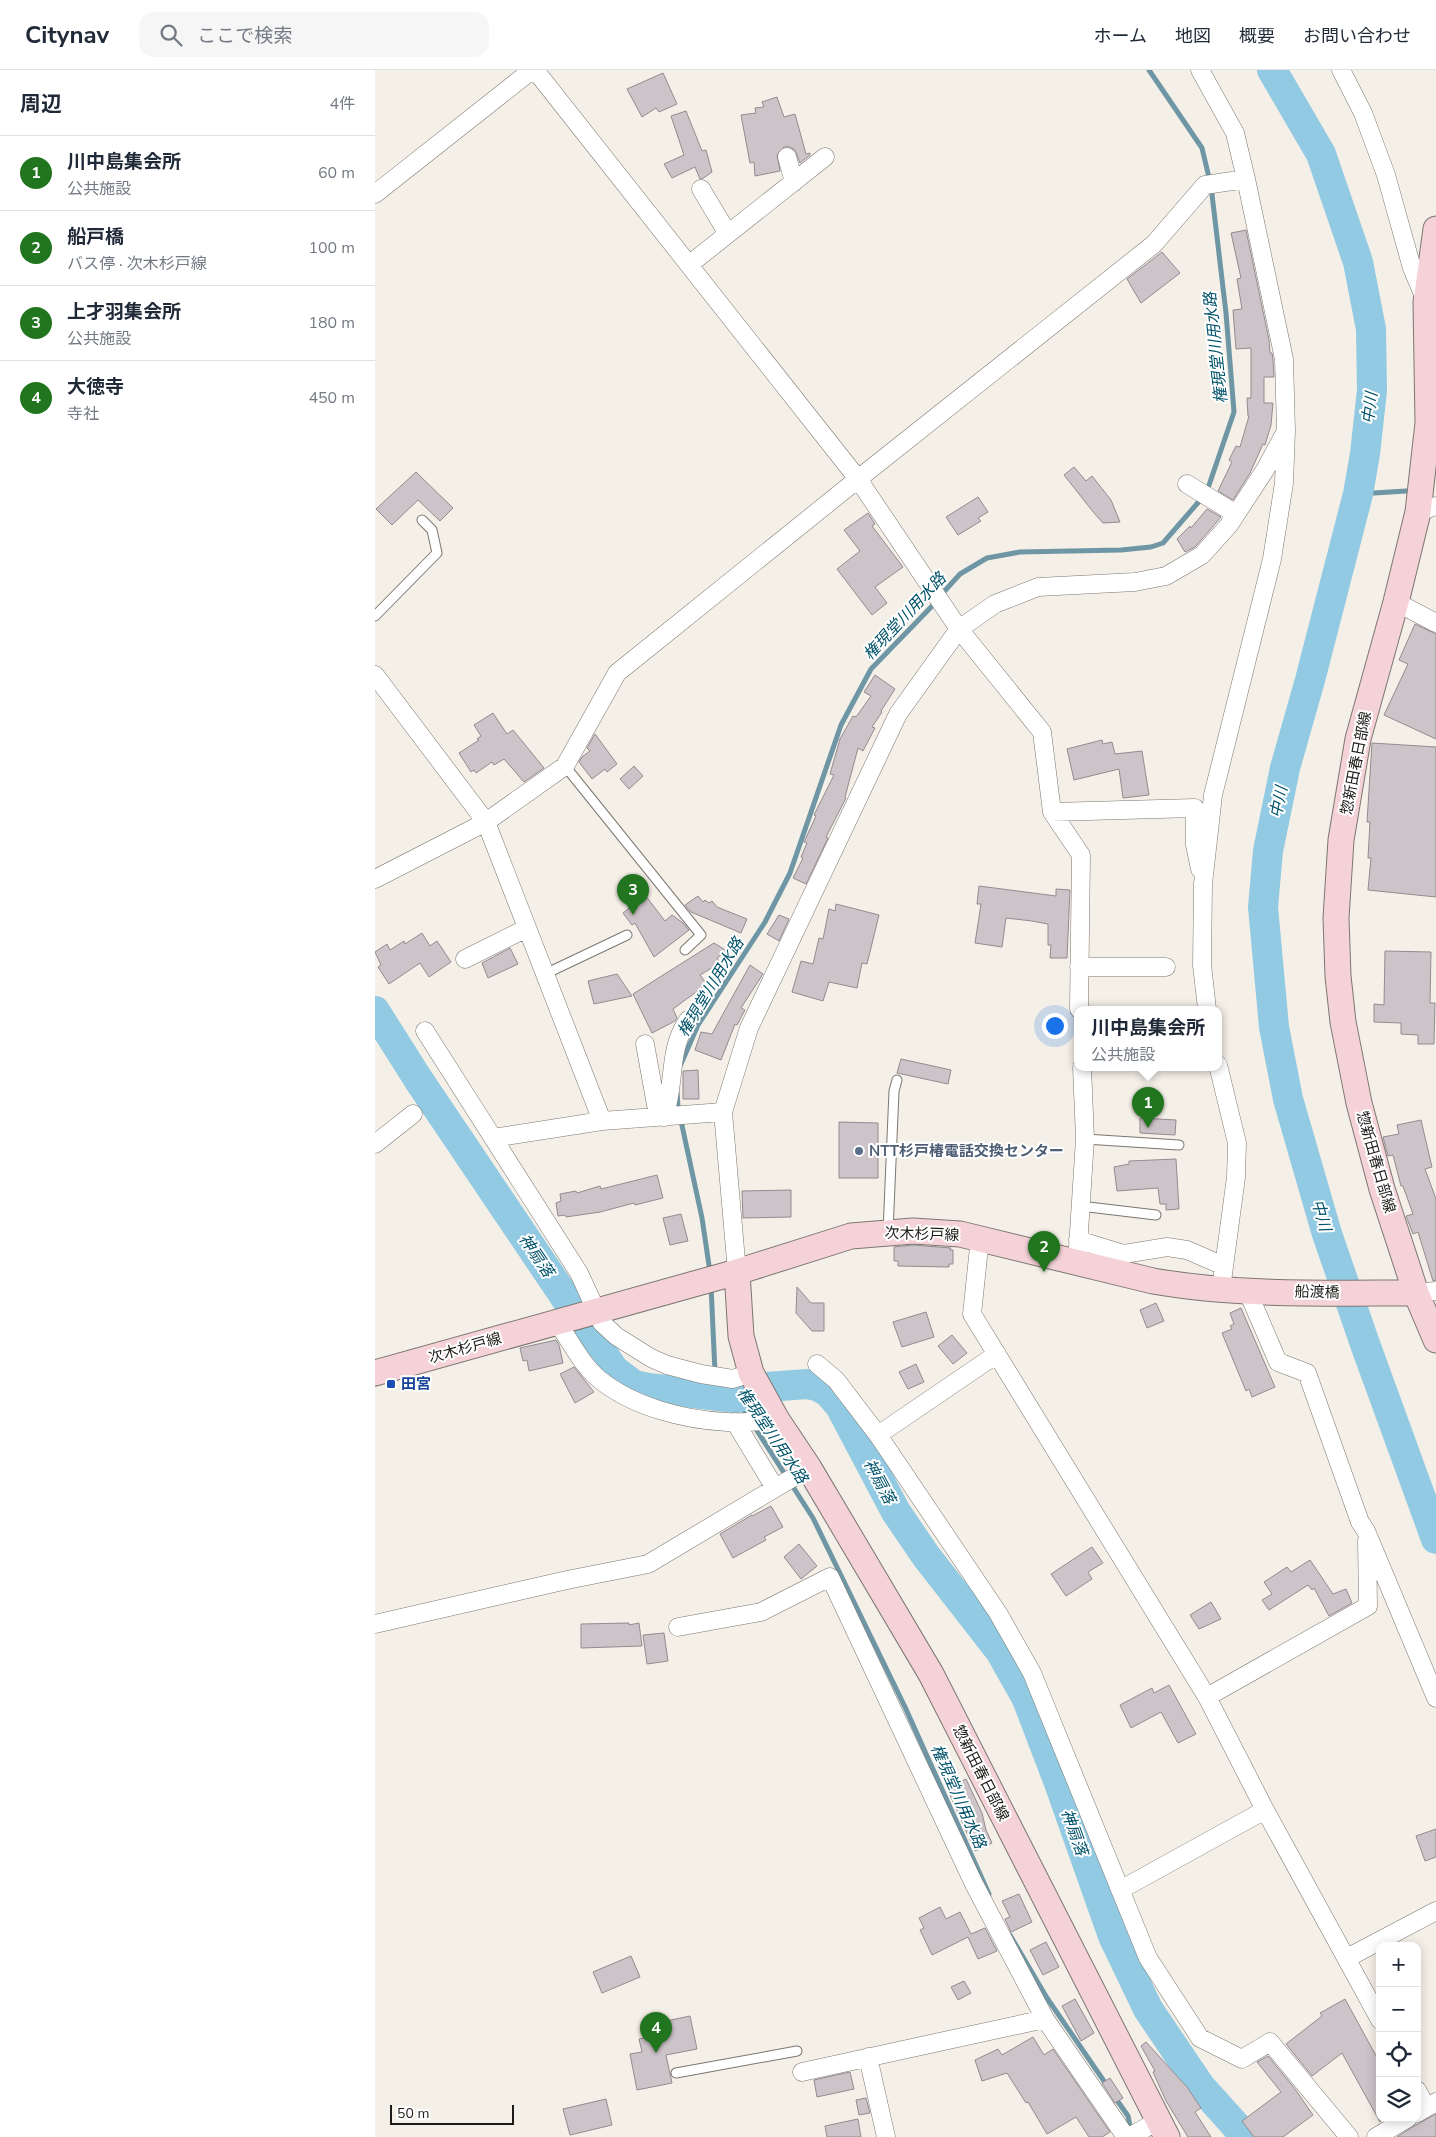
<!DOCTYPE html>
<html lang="ja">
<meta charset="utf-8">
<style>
:root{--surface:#fff;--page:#f6f6f7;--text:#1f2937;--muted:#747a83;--line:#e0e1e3;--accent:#22751f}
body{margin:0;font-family:"Nunito Sans","Noto Sans JP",sans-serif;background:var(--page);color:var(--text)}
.controls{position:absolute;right:15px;bottom:15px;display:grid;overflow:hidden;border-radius:10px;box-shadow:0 2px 12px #0003}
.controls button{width:45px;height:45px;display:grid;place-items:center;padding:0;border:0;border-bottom:1px solid var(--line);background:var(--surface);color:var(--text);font:25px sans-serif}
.scale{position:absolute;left:15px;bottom:12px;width:124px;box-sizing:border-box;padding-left:5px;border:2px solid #1d1b18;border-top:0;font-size:14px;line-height:18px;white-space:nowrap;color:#1d1b18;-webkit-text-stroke:4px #fff;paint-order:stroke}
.you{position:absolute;left:679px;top:955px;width:18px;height:18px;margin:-12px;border:4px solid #fff;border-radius:50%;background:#1a73e8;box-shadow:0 0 0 8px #1a73e833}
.badge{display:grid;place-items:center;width:32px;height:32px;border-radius:50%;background:var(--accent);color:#fff;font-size:16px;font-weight:700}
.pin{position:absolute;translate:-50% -41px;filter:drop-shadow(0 1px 2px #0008)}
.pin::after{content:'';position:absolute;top:26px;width:18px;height:15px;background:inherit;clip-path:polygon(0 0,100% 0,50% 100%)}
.popup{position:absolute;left:699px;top:936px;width:148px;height:65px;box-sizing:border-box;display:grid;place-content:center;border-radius:10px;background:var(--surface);filter:drop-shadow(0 1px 4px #0005);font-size:16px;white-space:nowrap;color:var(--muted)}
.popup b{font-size:19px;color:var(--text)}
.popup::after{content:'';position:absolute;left:50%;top:100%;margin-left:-10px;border:10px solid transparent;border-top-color:var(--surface)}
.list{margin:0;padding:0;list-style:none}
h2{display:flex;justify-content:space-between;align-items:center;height:65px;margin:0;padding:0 20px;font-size:21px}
h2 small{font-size:16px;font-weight:400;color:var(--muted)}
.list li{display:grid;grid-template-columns:32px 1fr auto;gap:15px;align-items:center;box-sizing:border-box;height:75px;padding:0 20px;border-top:1px solid var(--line)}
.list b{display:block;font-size:19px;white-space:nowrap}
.list p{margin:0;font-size:16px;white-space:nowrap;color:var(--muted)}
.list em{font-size:16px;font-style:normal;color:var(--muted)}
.icon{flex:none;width:28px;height:28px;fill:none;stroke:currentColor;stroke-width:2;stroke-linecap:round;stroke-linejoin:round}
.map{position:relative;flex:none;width:1061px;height:2067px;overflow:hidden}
header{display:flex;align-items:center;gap:30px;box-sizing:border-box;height:70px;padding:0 25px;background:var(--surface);border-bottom:1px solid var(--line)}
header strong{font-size:24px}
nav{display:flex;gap:28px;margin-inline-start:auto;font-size:18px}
.search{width:350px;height:45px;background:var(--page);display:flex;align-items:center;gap:12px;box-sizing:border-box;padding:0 18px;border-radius:15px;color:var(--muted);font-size:19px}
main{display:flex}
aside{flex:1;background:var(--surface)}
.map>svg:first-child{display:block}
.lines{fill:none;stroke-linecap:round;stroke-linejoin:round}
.stream{stroke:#6e96a5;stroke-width:5}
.river{stroke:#91cae2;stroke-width:30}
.building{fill:#cdc4c9;stroke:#938b90}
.service-casing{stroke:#7b7770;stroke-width:11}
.minor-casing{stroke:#7b7770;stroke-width:19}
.secondary-casing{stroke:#7b7770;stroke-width:27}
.service{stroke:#fff;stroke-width:9}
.minor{stroke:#fff;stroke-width:18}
.secondary{stroke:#f5d2d8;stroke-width:25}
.service-dot{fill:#5c6f8a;stroke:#fff;stroke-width:2}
.transit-dot{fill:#1a4fb4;stroke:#fff;stroke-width:2}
.labels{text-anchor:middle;stroke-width:4;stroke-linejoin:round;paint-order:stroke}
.street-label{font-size:15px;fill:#1d1b18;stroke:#fff}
.service-label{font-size:15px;font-weight:bold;fill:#4e5e75;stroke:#fff;text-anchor:start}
.transit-label{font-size:15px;font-weight:bold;fill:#164399;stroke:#fff;text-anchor:start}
.water-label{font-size:16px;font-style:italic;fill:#02536b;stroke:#fff}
</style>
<header>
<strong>Citynav</strong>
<div class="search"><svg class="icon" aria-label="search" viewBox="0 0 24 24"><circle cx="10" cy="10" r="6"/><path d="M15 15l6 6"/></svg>ここで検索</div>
<nav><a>ホーム</a><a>地図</a><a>概要</a><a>お問い合わせ</a></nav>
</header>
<main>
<aside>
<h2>周辺<small>4件</small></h2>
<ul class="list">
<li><span class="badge">1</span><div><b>川中島集会所</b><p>公共施設</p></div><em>60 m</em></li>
<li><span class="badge">2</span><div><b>船戸橋</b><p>バス停 · 次木杉戸線</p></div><em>100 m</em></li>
<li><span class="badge">3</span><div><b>上才羽集会所</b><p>公共施設</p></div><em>180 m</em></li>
<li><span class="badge">4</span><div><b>大徳寺</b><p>寺社</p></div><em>450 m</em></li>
</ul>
</aside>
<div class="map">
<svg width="1061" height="2067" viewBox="0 0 1061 2067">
<rect width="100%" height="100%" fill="#f4efe7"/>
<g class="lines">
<path class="stream" d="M774,0l53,78 9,38 15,127 8,99 -27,79
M983,424l48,-3
M566,525l19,-21 27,-16 33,-6 101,-2 30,-3 12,-4 39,-45
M306,994l17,-39 67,-103 25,-49 51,-148 30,-56 65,-67
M302,1022l1,15 24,111 8,54
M336,1216l4,86
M344,1312l17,16 12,19
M379,1356l59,92 92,189 84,187
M635,1865l37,63 61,89
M739,2026l14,20 3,15"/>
<path class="river" d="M897,0l49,84 37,108 13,67 1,61 -7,64 -7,40 -48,186 -25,88 -17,83 -5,56 11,120 14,72 39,135 38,110 71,195
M0,941l43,68 196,291 20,15 14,3 88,10 31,-11 40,-3 10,2 11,6 12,14 56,106 30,44 74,95 27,48 32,84 54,153 35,73 52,77 46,51"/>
</g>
<path class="building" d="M288,3l14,31 -18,8 -3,-4 -14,9 -15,-28z
M402,27l7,20 11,-3 11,40 4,-1v2l-10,8 -5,-13 -5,-3h-6l-7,8 3,16 -25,5 -1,-14 -4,1 -9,-48 15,-2 -1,-5 9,-1 -2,-5z
M311,41l16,40 4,-1 6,22 -10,7h-2l-5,-12 -23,11 -8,-14 20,-9 -13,-39z
M871,160l23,110 1,13h2l1,7 1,17h-10v26h9l-2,22 -6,20 -2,-1 -13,29 -17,27 -15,-9 14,-29 -3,-2 7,-14 4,1 9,-31h-1l-1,-18h4v-50l-15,1 -3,-39 9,-1 -5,-30 4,-1 -10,-45z
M787,182l18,21 -39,30 -14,-24z
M699,397l12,14 6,-5 19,24 9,22 -17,1 -9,-10 -30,-38z
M41,402l37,36 -13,13 -22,-21 -26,25 -16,-16z
M603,427l10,15 -10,6 3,3 -23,14 -12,-18z
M832,439l14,8 -26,30 -10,5 -8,-13 13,-13 1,2z
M493,443l7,11 -3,2 31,41 -28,20 12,16 -15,12 -35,-46 23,-18 -16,-21z
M1040,554l21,10v105l-52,-24 24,-51 -9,-4z
M500,605l20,14 -14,22 1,1 -10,15 3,1 -12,23 -5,-3 -13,49 1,1 -20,39 2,1 -22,46 -13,-6 10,-20 -2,-1 6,-14 -3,-1 12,-26 -2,-1 20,-40 -4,-1 10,-35 13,-23 3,1 15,-21 -7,-4z
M118,643l14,21 6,-4 31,38 -20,14 -20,-23 -10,6 -2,-3 -16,11 -2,-3 -3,2 -12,-19 20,-13 -2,-1 4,-3 -7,-11z
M220,664l22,30 -10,8 -2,-3 -13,10 -13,-17 3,-5 8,-6 -3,-3z
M727,670l1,4 9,-2 3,12 27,-3 7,44 -26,3 -4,-29 -45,11 -7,-31z
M997,673l64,4v150l-68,-7 3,-32h-3l2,-36h-3z
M259,696l9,10 -14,13 -9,-10z
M604,816l77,10v-7l14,1 -3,68h-17l1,-13h-3v-21l-16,-3 -26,-3 -4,29 -27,-4 6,-39h-4z
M270,825l20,26 7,-6 11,8 6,7 -35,27 -19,-34 -3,2 -9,-12z
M323,826l5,6 2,-2 4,3 3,-2 5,6 30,12 -6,14 -50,-21 -6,-7z
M461,834l43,11 -12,49 -5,-1 -5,25 -28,-6 -6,19 -31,-9 9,-31 12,3 6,-26 4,1 6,-30 6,2z
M404,845l10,4 -10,22 -12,-7z
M47,863l8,13 7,-5 14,21 -22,15 -9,-14 -31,21 -11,-17 3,-2 -6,-13 12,-8 3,6 14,-9 1,3z
M339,873l13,8 -10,7 3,5 -20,12 7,9 -34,25 4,9 -2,3 -23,12 -19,-39z
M135,878l8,16 -30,14 -6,-15z
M1010,881l46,1 -1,51h5l-1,41h-16v-9l-17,-1v-11l-27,-1v-18l10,1z
M375,895l13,9 -22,34 4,2 -8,15 -2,-1 -14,36 -26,-10 6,-18 11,2z
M242,904l15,22 -38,8 -6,-23z
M526,989l50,11 -3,14 -51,-11z
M323,1000l1,29h-16v-28z
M765,1048l36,2 -1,15 -35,-2z
M1046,1050l11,47 -7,2 11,30v81l-3,1 -15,-49 -5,2 -7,-18 7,-2 -10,-28h-2l-8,-31 -5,1 -5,-19 16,-3 -2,-9z
M464,1052l39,1v55h-39z
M801,1089l3,50 -13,1v-6h-6l-2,-16 -41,3 -3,-24 15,-3v-3z
M282,1105l6,23 -28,7 -1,-2 -34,9 -34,5 -1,-2 -7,1 -2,-13 5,-2 -1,-7 16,-3 1,2 23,-7 1,3z
M416,1120v27l-48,1 -1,-27z
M306,1144l7,27 -18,4 -7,-27z
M538,1175l38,3 -1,2h3v14h-4v3l-51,-1v-5h-4v-14z
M422,1217l14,16h13v28h-12l-16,-18z
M781,1233l8,18 -17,7 -7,-18z
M866,1238l34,79 -23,10 -3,-8 -3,2 -24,-58 10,-4 -2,-3 4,-2 -4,-11z
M551,1242l8,25 -32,10 -9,-25z
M577,1265l15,18 -14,11 -15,-18z
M181,1270l3,5 4,18 -34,8 -2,-11 -4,1 -3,-13z
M541,1294l8,18 -16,7 -9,-17z
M199,1297l20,25 -19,11 -15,-29z
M396,1436l12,21 -19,10 2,3 -33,18 -13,-24 32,-19v1z
M424,1474l18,22 -16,13 -17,-22z
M717,1477l11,16 -15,9 4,7 -26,17 -15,-22z
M935,1490l23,34 13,-5 6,14 -23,13 -15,-28 -2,2 -4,-5 -39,25 -7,-10 10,-6 -8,-12 23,-15 4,5z
M836,1532l10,17 -22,10 -9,-14z
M254,1553v2l10,-2 3,23 -61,2v-24z
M289,1563l4,28 -21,3 -4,-29z
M794,1615l27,49 -18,9 -17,-31 -30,16 -11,-23 32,-17 2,5z
M591,1709l16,34 4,17 6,13 -17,8 -28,-63z
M1061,1759v28l-11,4 -9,-25z
M644,1824l13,28 -21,10 -6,-13 5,-2 -8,-16z
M565,1837l6,12 14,-7 11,22 14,-6 12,23 -19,8 -10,-22 -36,18 -12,-25 4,-2 -5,-10z
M671,1872l13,25 -16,8 -13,-25z
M256,1886l9,21 -38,16 -9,-21z
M589,1911l7,12 -13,7 -7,-13z
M700,1929l19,34 -13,8 -19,-35z
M970,1929l35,64v59l-38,-69 -30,23 -26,-32 36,-28 -2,-3z
M315,1946l7,33 -31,6 6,28 -35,7 -7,-36 12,-2 -3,-13 10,-2 -2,-12z
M658,1967l11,18 9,-6 57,83 -8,5h-13l-13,-20 -29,17 -19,-32 -2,1 -19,-30 -25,8 -7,-21 23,-11 4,6z
M771,1972l41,45 14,21 -6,4 16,25h-23l-22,-36 -13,-29 2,-1 -14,-25z
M893,1986l27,33 18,26 -30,22h-29l-12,-16 39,-29 -24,-30z
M475,2002l4,17 -37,8 -3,-17z
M735,2008l13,20 -8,5 -13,-20z
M491,2028l4,15 -11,2 -3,-15z
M231,2029l6,26 -42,10 -7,-26z
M1061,2044v23h-39l17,-11z
M483,2049l3,18h-34l-2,-11z"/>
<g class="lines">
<g class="service-casing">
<path id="service" d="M0,546l62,-63 -5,-23 -10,-10
M190,696l136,169 -16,15
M170,904l82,-39
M710,1069l94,6
M705,1136l76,9
M513,1162l6,-141 3,-11
M301,2003l121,-22"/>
</g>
<g class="minor-casing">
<path id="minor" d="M160,0l323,409 101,150 83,103 10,80 29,43 -2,154
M825,0l35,63 11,46 38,180 2,72 -2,52 -12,76 -59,236 -10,89 -1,81 5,44
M966,0l22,43 23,62 26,93 14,33
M412,87l7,25
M326,119l27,45
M0,124l157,-124
M315,194l135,-107
M812,414l49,30
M1043,442l18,-6
M1021,532l40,21
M0,605l111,147 116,299 121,-9
M677,742l143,-4v37l5,24
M0,809l111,-57 79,-56 52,-93 241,-194 296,-235 51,-59 41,-6
M90,889l62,-31
M704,897h87
M50,961l154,242 23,50 14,13 35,22 16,7 34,9 32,5 18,-6
M270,974l11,61 8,12
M843,995l19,78 -1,34 -15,112
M289,1047c12,-33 3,-66 24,-97
M118,1068l109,-17
M0,1074l38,-30
M605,1168l-8,76 235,383 58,113 115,210
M703,1170l46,14 43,-7 20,3 37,16
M702,1193l8,-124 -3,-72
M362,1202l-14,-160 26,-84 149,-314 61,-85 36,-25 43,-17 97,-5 31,-6 36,-21 27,-30 36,-55 21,-39
M872,1220l31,72 29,11 53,149 6,9 70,167
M1041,1223l20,-2
M181,1251c14,19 25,43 43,58 34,28 86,41 128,43 17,1 34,-1 50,-2
M442,1294l19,16 42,55 120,178 34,60 116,285 52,80 42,21 28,-17 79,95
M360,1352l40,66
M503,1365l119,-81
M0,1554l192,-44 81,-16 161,-96
M303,1557l83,-15 69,-35 144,307 71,135
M832,1627l161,-91 -1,-65
M745,1820l145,-80
M972,1888l89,-47
M493,1987l18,80
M427,2002l243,-53 81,118
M1042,2020l9,17
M1042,2043l19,-11
M754,2067l31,-17
M1001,2067l32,-19"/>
</g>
<g class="secondary-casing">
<path id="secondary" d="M1061,159l-10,73 2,121 -10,89 -22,90 -38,137 -17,101 -5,78 2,58 5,46 16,81 23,86 34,104 20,47
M362,1202l4,64 10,37 26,47 32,48 122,206 236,463
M0,1303l362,-101 114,-36 62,-5 47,3 193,47c86,15 176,12 263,12"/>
</g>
<use href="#service" class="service"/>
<use href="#minor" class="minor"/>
<use href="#secondary" class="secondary"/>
</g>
<circle class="service-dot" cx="484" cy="1081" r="5"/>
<rect class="transit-dot" x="11" y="1309" width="10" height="10" rx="2.5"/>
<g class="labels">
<g class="street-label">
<text transform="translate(981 693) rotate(-79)" y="5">惣新田春日部線</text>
<text transform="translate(1001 1092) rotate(74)" y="5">惣新田春日部線</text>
<text transform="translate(547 1164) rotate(2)" y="5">次木杉戸線</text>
<text transform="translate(942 1222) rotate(1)" y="5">船渡橋</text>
<text transform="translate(90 1278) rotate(-16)" y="5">次木杉戸線</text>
<text transform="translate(606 1703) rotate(63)" y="5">惣新田春日部線</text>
</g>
<g class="service-label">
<text x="494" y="1086">NTT杉戸椿電話交換センター</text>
</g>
<g class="transit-label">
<text x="26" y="1319">田宮</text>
</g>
<g class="water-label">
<text transform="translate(840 278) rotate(-96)" y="6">権現堂川用水路</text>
<text transform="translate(994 338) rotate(-83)" y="6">中川</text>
<text transform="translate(529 546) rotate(-47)" y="6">権現堂川用水路</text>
<text transform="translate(903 732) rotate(-79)" y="6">中川</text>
<text transform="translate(335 917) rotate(-59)" y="6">権現堂川用水路</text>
<text transform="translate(947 1145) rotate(74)" y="6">中川</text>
<text transform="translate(162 1185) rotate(56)" y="6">神扇落</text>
<text transform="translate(398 1365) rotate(56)" y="6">権現堂川用水路</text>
<text transform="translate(505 1411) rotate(62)" y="6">神扇落</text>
<text transform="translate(584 1726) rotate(66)" y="6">権現堂川用水路</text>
<text transform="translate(700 1762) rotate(70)" y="6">神扇落</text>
</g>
</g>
</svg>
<div class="controls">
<button>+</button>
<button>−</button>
<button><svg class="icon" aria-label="locate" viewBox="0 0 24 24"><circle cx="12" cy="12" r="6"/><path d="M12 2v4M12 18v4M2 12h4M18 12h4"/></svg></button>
<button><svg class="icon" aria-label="layers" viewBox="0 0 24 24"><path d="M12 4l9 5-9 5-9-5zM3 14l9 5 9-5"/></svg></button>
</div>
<div class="scale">50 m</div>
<div class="you"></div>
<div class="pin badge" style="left:773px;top:1058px">1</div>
<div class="popup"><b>川中島集会所</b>公共施設</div>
<div class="pin badge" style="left:669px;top:1202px">2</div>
<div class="pin badge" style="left:258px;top:845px">3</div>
<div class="pin badge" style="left:281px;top:1983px">4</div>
</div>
</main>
